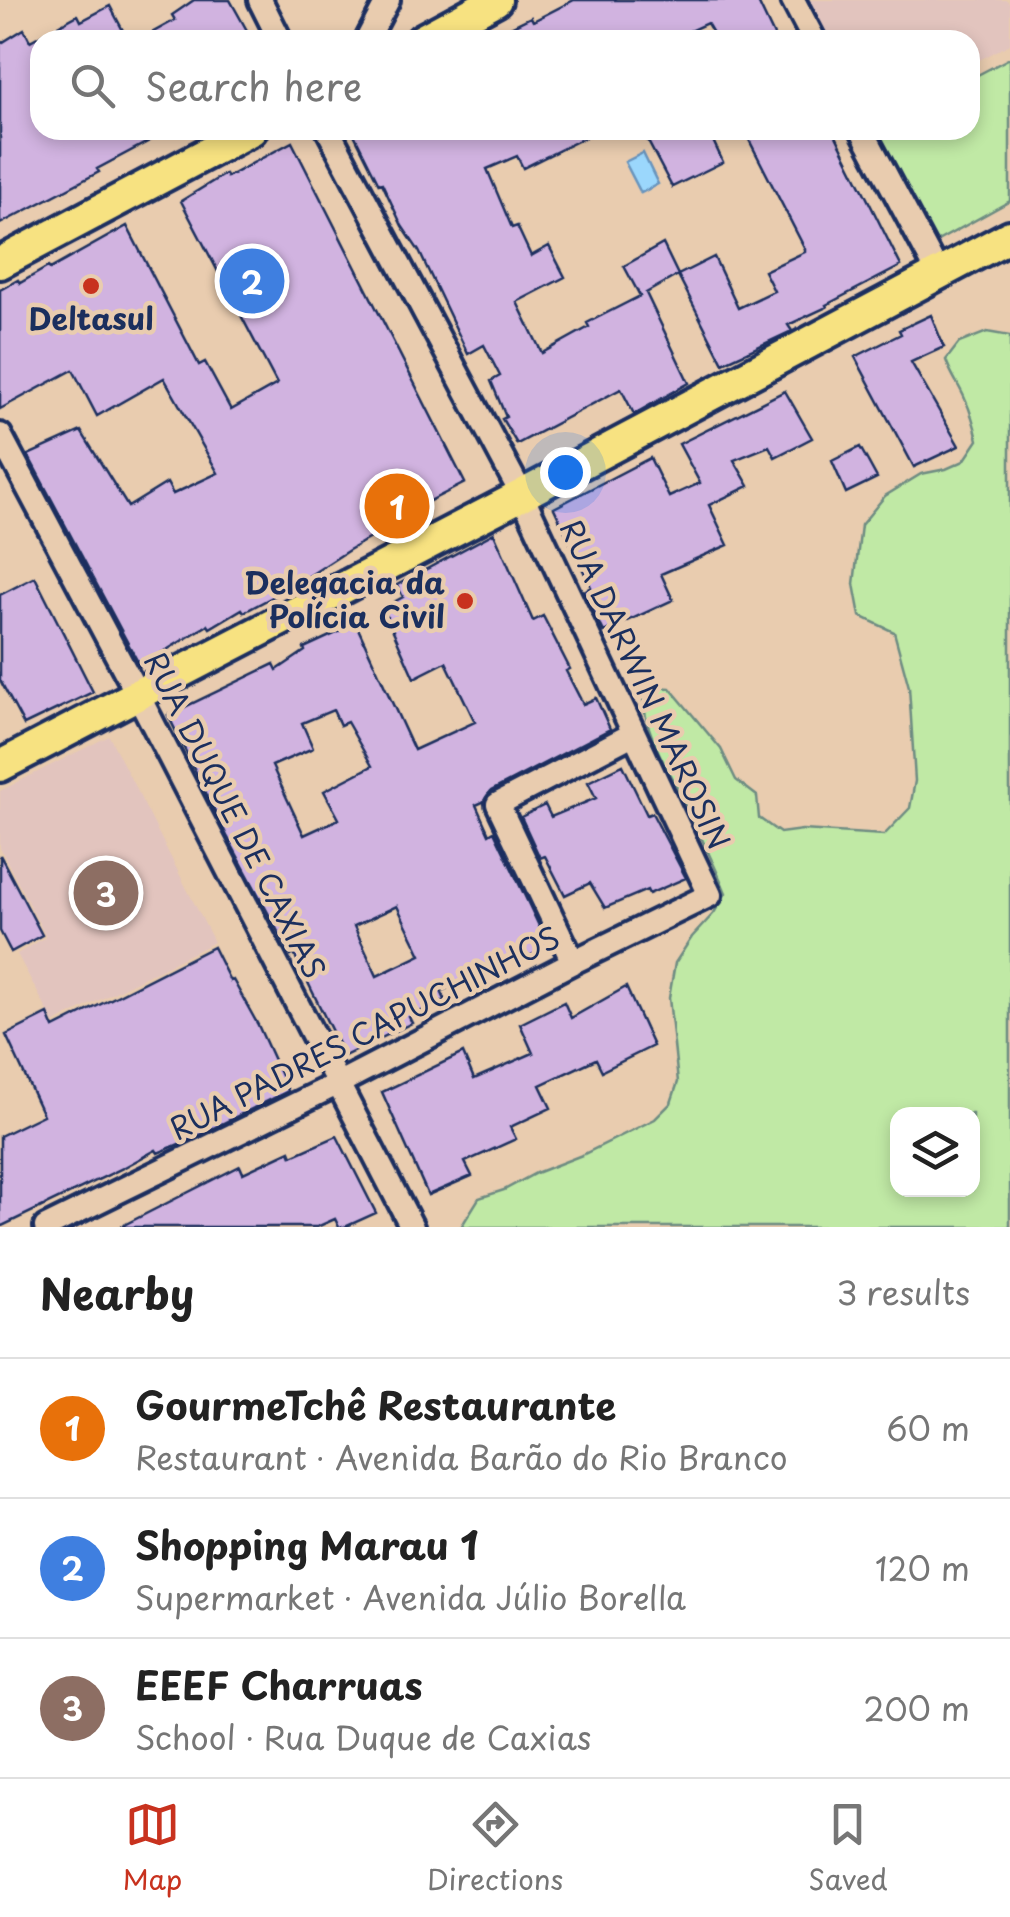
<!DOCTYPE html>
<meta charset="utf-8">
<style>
:root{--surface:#fff;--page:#f2f2f2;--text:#222;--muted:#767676;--line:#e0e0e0;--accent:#c8321e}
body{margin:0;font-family:"Playpen Sans",sans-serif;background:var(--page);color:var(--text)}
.controls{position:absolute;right:30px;bottom:30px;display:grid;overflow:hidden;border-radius:20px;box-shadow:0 5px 15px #0003}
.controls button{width:90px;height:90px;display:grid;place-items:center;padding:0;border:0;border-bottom:2px solid var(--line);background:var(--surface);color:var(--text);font:50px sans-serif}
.you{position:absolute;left:565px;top:472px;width:35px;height:35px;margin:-25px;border:8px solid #fff;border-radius:50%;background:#1a73e8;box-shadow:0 0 0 15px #1a73e833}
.badge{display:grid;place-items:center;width:65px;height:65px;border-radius:50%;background:var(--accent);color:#fff;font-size:32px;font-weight:700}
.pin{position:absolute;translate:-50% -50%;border:5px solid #fff;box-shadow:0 2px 10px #0006}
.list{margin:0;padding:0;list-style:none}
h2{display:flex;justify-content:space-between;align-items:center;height:130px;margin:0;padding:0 40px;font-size:42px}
h2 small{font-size:32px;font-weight:400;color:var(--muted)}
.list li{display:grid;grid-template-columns:65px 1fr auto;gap:30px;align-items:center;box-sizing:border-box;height:140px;padding:0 40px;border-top:2px solid var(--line)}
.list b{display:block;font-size:38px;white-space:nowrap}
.list p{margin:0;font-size:32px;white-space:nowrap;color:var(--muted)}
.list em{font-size:32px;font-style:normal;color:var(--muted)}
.icon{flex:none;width:55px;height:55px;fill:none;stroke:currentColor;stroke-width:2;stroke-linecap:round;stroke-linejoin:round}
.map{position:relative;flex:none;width:1010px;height:1227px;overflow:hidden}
.search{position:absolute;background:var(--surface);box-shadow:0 5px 15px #0003;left:30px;right:30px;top:30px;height:110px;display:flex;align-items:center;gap:25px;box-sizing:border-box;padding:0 35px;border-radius:30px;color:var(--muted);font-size:38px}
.sheet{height:550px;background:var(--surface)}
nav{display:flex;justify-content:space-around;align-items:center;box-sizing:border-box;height:140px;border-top:2px solid var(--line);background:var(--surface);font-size:28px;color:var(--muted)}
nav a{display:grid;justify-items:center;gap:5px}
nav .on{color:var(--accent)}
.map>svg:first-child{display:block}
.built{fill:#e2c4be}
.green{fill:#c0e9a5;stroke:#6e8c82;stroke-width:2.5;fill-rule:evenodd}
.water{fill:#9bd7fc;stroke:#6894bd;stroke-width:2.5}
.building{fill:#d1b3e0;stroke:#1b2f5e;stroke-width:2.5;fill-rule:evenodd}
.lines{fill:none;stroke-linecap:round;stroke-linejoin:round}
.minor-casing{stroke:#1b2f5e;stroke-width:30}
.major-casing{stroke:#1b2f5e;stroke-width:38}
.minor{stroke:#e9ccaf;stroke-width:22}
.major{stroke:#f7e281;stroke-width:30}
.poi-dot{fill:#c8321e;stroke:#e9ccaf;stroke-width:4}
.labels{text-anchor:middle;stroke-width:9;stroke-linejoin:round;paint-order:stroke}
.poi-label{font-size:30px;font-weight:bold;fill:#1b2f5e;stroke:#e9ccaf}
.street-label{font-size:30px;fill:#1b2f5e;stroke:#e9ccaf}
</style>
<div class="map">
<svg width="1010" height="1227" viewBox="0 0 1010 1227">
<rect width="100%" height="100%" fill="#e9ccaf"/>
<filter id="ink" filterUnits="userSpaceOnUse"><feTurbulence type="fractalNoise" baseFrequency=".01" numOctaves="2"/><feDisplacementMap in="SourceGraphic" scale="20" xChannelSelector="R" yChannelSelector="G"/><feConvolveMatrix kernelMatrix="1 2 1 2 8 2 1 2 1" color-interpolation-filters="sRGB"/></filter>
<g filter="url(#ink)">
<path class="built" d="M801,0h206l3,5v39l-40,21v-25h-149z
M109,736l105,206 -160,81 -37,-69 29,-17 -46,-89v-57z"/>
<path class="green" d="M1010,58v143l-78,43 -60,-114h98v-51z
M987,332l23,4v891h-549l18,-29 25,-8 32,-17 46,-18 73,-36 16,-16 7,-21 -9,-84 6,-35 17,-26 22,-24 12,-20c-13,-32 -28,-63 -44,-95 -16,-32 -38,-66 -39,-103l12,-8 15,1 51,61 15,31 21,16 2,22 21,15 22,-3 82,5 26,-27 5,-27 -6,-94 -15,-55 -34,-16 -6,-32 7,-59 24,-29 36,-22 25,-5 18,-8 14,-21c-3,-14 -7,-28 -13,-41 -6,-14 -14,-24 -19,-39l13,-17zM898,1114h74v76h-74z"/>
<path class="water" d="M643,153l15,31 -17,9 -16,-31z"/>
<path class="building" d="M194,0h36l19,34 -10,6h-100l36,-20 -3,-5z
M574,0h183l19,40h-59l-10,-17 -37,17h-186l47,-23 2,4z
M110,6l18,34h-88v90h130l-73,39 2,3 -99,52v-180l24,-15 6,12 48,-26 3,6z
M352,130h248l-77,38 -6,-12 -30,13 25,59 5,-2 14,30 18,-10 16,31 -48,25 25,51 47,-26 -2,-4 53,-27 -16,-30 39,-22 15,31 -32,18 43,90 -55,31 -13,-25 -104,55 -15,-25 4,-2 -15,-36 9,-5 -16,-31 -16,9 -49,-103 -17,-25 -20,-43 -3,1z
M642,130h66l15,32 -51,25z
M744,130h89l68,136 -75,39 1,2 -39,18 4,6 -69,32 -45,-88 36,-18 24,51 36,-17 -10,-20 41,-19v-3z
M292,142l173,341 -47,24 1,3 -70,40 -54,35 -51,27 -2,-3 -32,19 -2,-3 -68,41 -112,-211 53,-24 47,76 39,-24 6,11 45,-21 -54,-95 -67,38 -24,-46 -73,39v-119l18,-10 2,3 28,-16 2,2 77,-43 72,139 6,-3 26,48 46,-26 -96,-183 44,-27 2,3z
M931,315l13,32 -33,15 48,84 -45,21 -59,-110 46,-23 -2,-4z
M785,391l27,47 -37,19 -6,-11 -35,14 15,26 -40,19 19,40 -67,29 12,26 -69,32 -20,-41 7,-4 -37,-79 96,-50 19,39 31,-14 -21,-39z
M860,447l17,31 -31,15 -14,-32z
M494,533l39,88 10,-5 27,53 -4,2 17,33 13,-6 14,31 -119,62 -8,11 -7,3 13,29 5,-3 55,116 -34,16 -2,-4 -72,32 4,9 -36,17 3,6 -68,33 -50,-102 -3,2 -64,-120 -59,-121 106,-51 3,6 28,-19 -1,-3 52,-24 58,126 61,-28 -29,-60 -32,16 -31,-70 20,-11 -6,-12zM333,710l7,15 7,-3 25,44 -48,25 15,28 -35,16 -32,-69 41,-18 -11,-25zM397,906l24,49 -44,21 -23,-50z
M35,577l58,115 -69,33 -24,-45v-85z
M623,765l24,50 5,-2 34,65 -37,16 -2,-4 -42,18 -15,-25 -25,12 -20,-39 -5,2 -19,-41 24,-12 6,12 45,-19 -8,-16z
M0,855l42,80 -31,17 -11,-21z
M213,947l17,34 3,-1 25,45 30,66 -97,48 -33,14 -2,-3 -33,18 -123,59v-91l43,-21 -37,-80 42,-21 6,14z
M626,987l27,59 -51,25 -6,-12 -56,26 11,23 -41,19 6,12 -51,23 7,14 -44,19 -46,-103 81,-39 11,26 59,-26 -13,-29 44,-22 7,16z
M337,1136l39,77 -31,14h-6l-4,-8 -18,8h-197l120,-61 3,7 47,-22 2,5z"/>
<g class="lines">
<g class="minor-casing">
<path id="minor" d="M260,0l20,40
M793,0l21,40
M367,40l21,-40
M862,130l77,145
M0,435l138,260 274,532
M573,962l-75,-158 135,-70
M46,1227l293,-144 234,-121 137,-67 -188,-400 -194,-365"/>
</g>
<g class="major-casing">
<path id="major" d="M422,40l74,-40
M0,263l251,-133
M0,766l522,-271 488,-259"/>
</g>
<use href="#minor" class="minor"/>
<use href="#major" class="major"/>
</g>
</g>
<g class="poi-dot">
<circle cx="91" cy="286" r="10"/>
<circle cx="465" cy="601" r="10"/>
</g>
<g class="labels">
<g class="poi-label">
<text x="91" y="330">Deltasul</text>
<text x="445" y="594" text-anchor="end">Delegacia da<tspan x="445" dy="34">Polícia Civil</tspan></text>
</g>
<g class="street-label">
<text transform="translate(644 685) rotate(65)" y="10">RUA DARWIN MAROSIN</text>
<text transform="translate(234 816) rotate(63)" y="10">RUA DUQUE DE CAXIAS</text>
<text transform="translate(365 1034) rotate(-27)" y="10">RUA PADRES CAPUCHINHOS</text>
</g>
</g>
</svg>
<div class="controls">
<button><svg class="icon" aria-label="layers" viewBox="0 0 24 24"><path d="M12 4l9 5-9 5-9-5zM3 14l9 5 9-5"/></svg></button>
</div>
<div class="you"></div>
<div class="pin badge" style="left:397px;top:506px;background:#e8710a">1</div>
<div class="pin badge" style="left:252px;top:281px;background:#3f7fe0">2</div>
<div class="pin badge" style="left:106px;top:893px;background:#8d6e63">3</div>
<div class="search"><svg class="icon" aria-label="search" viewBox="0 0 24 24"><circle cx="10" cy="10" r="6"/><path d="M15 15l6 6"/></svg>Search here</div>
</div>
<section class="sheet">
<h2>Nearby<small>3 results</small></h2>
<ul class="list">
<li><span class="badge" style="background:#e8710a">1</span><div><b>GourmeTchê Restaurante</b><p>Restaurant · Avenida Barão do Rio Branco</p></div><em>60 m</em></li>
<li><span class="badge" style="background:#3f7fe0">2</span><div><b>Shopping Marau 1</b><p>Supermarket · Avenida Júlio Borella</p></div><em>120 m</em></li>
<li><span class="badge" style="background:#8d6e63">3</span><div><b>EEEF Charruas</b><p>School · Rua Duque de Caxias</p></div><em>200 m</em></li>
</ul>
</section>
<nav>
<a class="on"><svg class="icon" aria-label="map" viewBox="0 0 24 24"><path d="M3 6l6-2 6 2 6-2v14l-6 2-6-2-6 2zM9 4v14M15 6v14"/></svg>Map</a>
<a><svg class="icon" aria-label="directions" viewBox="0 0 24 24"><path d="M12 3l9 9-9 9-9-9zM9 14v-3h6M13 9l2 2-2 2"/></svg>Directions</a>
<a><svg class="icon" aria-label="saved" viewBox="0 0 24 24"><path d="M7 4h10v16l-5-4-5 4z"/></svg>Saved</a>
</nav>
